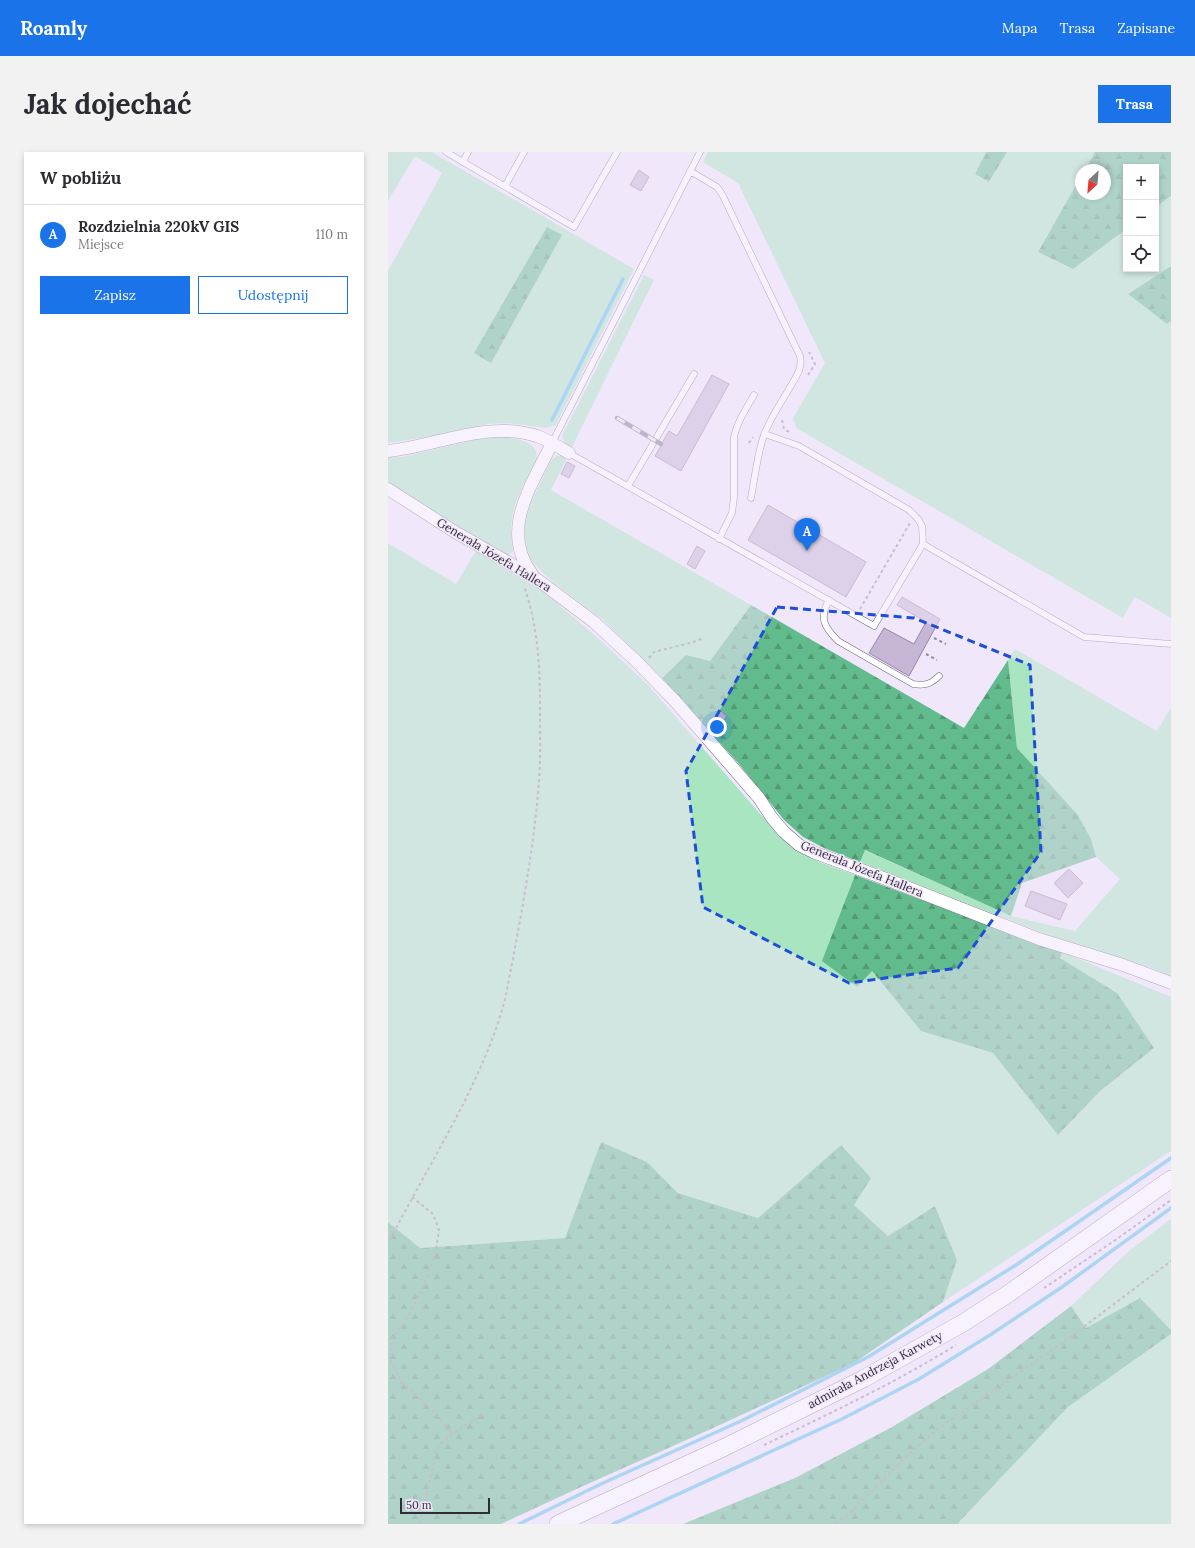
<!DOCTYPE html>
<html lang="pl">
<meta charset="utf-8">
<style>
:root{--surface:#fff;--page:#f2f2f3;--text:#2b2b33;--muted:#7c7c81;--line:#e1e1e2;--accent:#1a73e8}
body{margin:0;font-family:Lora,serif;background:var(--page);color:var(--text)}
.controls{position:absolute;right:12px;top:12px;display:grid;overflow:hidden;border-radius:0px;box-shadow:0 2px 6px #0003}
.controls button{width:36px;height:36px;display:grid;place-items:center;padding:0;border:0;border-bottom:1px solid var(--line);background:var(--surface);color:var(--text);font:20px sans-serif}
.compass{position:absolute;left:687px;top:12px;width:36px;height:36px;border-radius:50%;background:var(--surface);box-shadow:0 2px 6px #0003;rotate:206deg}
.scale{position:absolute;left:12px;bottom:10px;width:90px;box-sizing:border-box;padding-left:4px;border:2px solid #312b37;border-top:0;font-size:11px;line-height:14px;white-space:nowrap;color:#312b37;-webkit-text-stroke:3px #f1e7fb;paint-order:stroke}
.you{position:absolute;left:329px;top:575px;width:14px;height:14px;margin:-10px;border:3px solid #fff;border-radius:50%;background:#1a73e8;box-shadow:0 0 0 6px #1a73e833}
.badge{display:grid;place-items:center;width:26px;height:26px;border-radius:50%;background:var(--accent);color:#fff;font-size:13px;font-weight:700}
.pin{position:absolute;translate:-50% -33px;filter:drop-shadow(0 1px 2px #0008)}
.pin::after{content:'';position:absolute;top:21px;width:14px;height:12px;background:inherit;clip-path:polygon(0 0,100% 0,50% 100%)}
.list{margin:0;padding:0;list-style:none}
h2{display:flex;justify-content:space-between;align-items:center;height:52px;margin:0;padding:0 16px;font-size:17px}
h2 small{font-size:13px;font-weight:400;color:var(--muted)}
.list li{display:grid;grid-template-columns:26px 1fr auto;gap:12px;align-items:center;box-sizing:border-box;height:60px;padding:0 16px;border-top:1px solid var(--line)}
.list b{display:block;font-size:15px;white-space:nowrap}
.list p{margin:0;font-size:13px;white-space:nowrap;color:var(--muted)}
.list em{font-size:13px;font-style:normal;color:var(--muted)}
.actions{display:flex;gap:8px;padding:12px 16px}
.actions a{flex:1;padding:9px 0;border:1px solid var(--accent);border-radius:0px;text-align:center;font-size:14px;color:var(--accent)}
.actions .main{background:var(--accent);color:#fff}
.icon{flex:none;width:22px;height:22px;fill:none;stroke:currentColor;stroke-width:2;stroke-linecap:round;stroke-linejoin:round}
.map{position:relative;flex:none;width:783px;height:1372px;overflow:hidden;border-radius:0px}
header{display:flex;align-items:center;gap:24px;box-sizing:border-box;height:56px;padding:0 20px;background:var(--accent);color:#fff}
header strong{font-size:19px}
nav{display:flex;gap:22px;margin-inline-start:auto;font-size:14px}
.intro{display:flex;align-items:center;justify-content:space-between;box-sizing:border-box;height:96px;padding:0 24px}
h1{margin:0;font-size:28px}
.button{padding:10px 18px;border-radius:0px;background:var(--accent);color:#fff;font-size:14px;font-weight:700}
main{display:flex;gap:24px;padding:0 24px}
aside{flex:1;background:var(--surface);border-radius:0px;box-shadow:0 2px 6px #0003}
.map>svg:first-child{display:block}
.green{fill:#aae5c2}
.forest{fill:url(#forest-firs)}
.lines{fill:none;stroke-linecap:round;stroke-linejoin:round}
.stream{stroke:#5abde9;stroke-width:3.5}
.building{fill:#c6b6d6;stroke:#9687a5}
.service-casing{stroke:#71627f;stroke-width:7}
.minor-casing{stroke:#71627f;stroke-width:13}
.secondary-casing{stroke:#71627f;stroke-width:18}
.path{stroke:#928a9a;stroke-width:2;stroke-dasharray:3 3;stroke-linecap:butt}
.service{stroke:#fff;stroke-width:6}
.minor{stroke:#fff;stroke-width:12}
.secondary{stroke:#fff;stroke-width:17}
.rail-casing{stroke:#827a8a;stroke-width:4.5}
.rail{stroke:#f1e7fb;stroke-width:3;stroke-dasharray:9;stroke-linecap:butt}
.marked{fill:none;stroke:#1d4ed8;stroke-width:3;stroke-dasharray:8 5;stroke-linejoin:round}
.labels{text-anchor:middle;stroke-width:3;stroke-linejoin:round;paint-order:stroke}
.street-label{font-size:12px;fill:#312b37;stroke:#f1e7fb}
</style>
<header>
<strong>Roamly</strong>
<nav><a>Mapa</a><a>Trasa</a><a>Zapisane</a></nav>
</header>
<div class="intro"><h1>Jak dojechać</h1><a class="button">Trasa</a></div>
<main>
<aside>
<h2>W pobliżu<small></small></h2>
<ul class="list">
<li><span class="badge">A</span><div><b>Rozdzielnia 220kV GIS</b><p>Miejsce</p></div><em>110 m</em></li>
</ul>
<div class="actions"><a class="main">Zapisz</a><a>Udostępnij</a></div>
</aside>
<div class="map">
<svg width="783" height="1372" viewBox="0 0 783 1372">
<defs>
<pattern id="forest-firs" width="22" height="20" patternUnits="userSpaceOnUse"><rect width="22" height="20" fill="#62bb8c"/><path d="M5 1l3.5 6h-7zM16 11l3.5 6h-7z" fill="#519873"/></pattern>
</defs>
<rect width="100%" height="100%" fill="#f1e7fb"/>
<path class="green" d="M0,0h44l202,117 -78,156 -10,3 -38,-5 -22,1 -27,8 -71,11v-172l54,-98 -27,-17 -27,45z
M320,0h278l-11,22 14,8 18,-30h88l-10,18h-4v6l-43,76 35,17 53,-40v40h30v-62l15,-11v70l-43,28 39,29 4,-2v297l-36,-21 -12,21 -327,-190 -3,-10 32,-55 -87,-180 -35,-21z
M256,123l10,5 -82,167 -7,-4 -3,-7z
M109,284c12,2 33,2 39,15 1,2 1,6 1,9 -11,20 -26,45 -26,69 0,7 1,15 2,22l-4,4h-6l-28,-17 -60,-39 -27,-14v-28h14l80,-19z
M173,303l6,3 -16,32 200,115 -41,56 -24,-6 -24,23 -60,-59 -48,-36 -14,-13 -9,-10 -6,-15v-30l26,-55 5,-4z
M0,391l68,41 21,-35 67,43 55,47 49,46 127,146 23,20 24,12 33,12 -32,86 49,10 49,60 72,22 65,81 42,-43 17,-98 -58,-35 3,-6 109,45v154l-228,151 14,-42 -22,-54 -47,30 -34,-31 -13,-60 -83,73 -80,-25 -31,-31 -46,-19 -36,95 -145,10 -32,-26z
M627,497l142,82 14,-24v269l-19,-8 -104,-33 -188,-73 4,-12 147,66 64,15 45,-52 -24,-22 -5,-18 -13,-24 -61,-67 -9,-88z
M783,1067v111l-31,-32 -54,30 -15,-22 59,-56z
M783,1182v190h-212l1,-3 108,-114z"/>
<path class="forest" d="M598,0h21l-18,30 -14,-8z
M707,0h76v44l-15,11v-40h-30v62l-53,40 -35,-17 43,-76v18h24v-24h-20z
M159,75l15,8 -71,128 -17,-10z
M783,114v55l-4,3 -39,-30z
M363,453l213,123 44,-68 9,88 61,67 13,24 5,18 -74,26 -11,33 -146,-66 -5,12 -36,-14 -21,-11 -19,-17 -45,-56 -77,-86 24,-23 24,6z
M467,723l207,77 -2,6 57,35 37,55 -54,43 -42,44 -65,-82 -72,-22 -49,-60 -15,16 -35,-26z
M213,990l46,20 31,31 80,25 83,-73 30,33 -17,27 34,31 47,-30 22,54 -14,42 -89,61 -143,66 -130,58 -80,37h-113v-302l32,26 145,-10z
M752,1146l31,32v4l-103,73 -108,114 -1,3h-276l112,-46 97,-51 96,-58 83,-63 15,22z"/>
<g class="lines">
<path class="stream" d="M164,268l71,-141
M131,1372l84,-41 138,-62 127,-64 148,-92 155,-107
M225,1372l229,-105 77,-40 71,-44 72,-48 109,-79"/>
</g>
<path class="building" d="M251,18l10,7 -8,14 -11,-6z
M324,223l17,9 -48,87 -26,-15 14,-25 8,5z
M179,310l8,4 -6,12 -8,-4z
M380,353l98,57 -20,35 -98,-57z
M309,394l8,5 -10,18 -8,-5z
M514,445l38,22 -31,57 -40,-23 15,-25 30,16 12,-22 -29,-17z
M332,558l7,6 -6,8 -7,-7z
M681,717l14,14 -15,15 -14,-15z
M643,739l36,13 -7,16 -35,-14z"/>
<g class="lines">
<g class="service-casing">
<path id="service" d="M58,0l128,75 43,-75
M75,10l5,-10
M302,19l27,16 5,7 78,162c3,13 -5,22 -11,33 -9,15 -19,30 -25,46 -7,20 -9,42 -13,63
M117,34l19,-34
M164,291l148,-291
M181,301l305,173 49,-82 -1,-18 -4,-7 -9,-9 -110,-64 -34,-12
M240,334l66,-112
M331,387l13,-26 2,-16v-60c3,-15 12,-28 20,-42
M535,392l161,93 87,7
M441,448c-10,18 -5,27 9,41l75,43c12,2 18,0 26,-8"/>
</g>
<g class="minor-casing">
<path id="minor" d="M0,299c49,-5 99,-31 149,-15 11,4 22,11 32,17
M0,337l67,43 79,45 60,45 41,38 40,41 84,97 13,20 12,14 15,13 14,7 73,27 153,60 84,26 48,18
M144,422c-33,-44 0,-89 20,-131"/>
</g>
<g class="secondary-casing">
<path id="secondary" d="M170,1372l165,-76 140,-69 100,-56 45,-29 163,-115"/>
</g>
<path class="path" d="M420,223l7,-11 -6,-12
M394,268l2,9 7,4
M361,291l4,-6
M472,457l50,-86
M546,486l12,6
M538,502l11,6
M261,506l5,-6 36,-9 14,-5
M24,1045l21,17 6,16 -4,25 -14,37 -18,33 -11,13 -1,23 11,22 31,28 19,23
M0,1092c40,-80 93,-157 117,-244 13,-68 27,-138 33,-207 3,-28 2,-57 2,-85 0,-43 -2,-81 -16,-122
M656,1136l73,-49 54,-39
M376,1293c65,-31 131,-62 192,-100
M32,1372l17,-77 15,-13 31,-20
M448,1372l12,-9 62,-62 28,-24 131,-91 102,-77"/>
<use href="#service" class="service"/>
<use href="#minor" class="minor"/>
<use href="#secondary" class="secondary"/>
<g class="rail-casing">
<path id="rail" d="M229,266l44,26"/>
</g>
<use href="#rail" class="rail"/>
</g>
<path d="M0 0H783V1372H0ZM389,455l137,11 116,47 11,187 -83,116 -109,15 -146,-76 -17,-136z" fill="#f1e7fb" fill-opacity=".55" fill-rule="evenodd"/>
<path class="marked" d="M389,455l137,11 116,47 11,187 -83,116 -109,15 -146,-76 -17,-136z"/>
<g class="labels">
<g class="street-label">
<text transform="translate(106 403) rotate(31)" y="4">Generała Józefa Hallera</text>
<text transform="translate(474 717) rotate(22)" y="4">Generała Józefa Hallera</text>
<text transform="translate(487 1218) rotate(-28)" y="4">admirała Andrzeja Karwety</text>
</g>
</g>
</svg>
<div class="controls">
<button>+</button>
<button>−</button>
<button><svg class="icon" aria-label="locate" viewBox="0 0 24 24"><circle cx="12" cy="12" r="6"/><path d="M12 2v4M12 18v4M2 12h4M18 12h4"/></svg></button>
</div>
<svg class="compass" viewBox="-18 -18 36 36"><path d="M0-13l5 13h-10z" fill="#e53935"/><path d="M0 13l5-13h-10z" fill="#7c7c81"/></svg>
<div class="scale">50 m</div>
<div class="you"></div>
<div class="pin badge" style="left:419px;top:399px">A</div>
</div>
</main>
